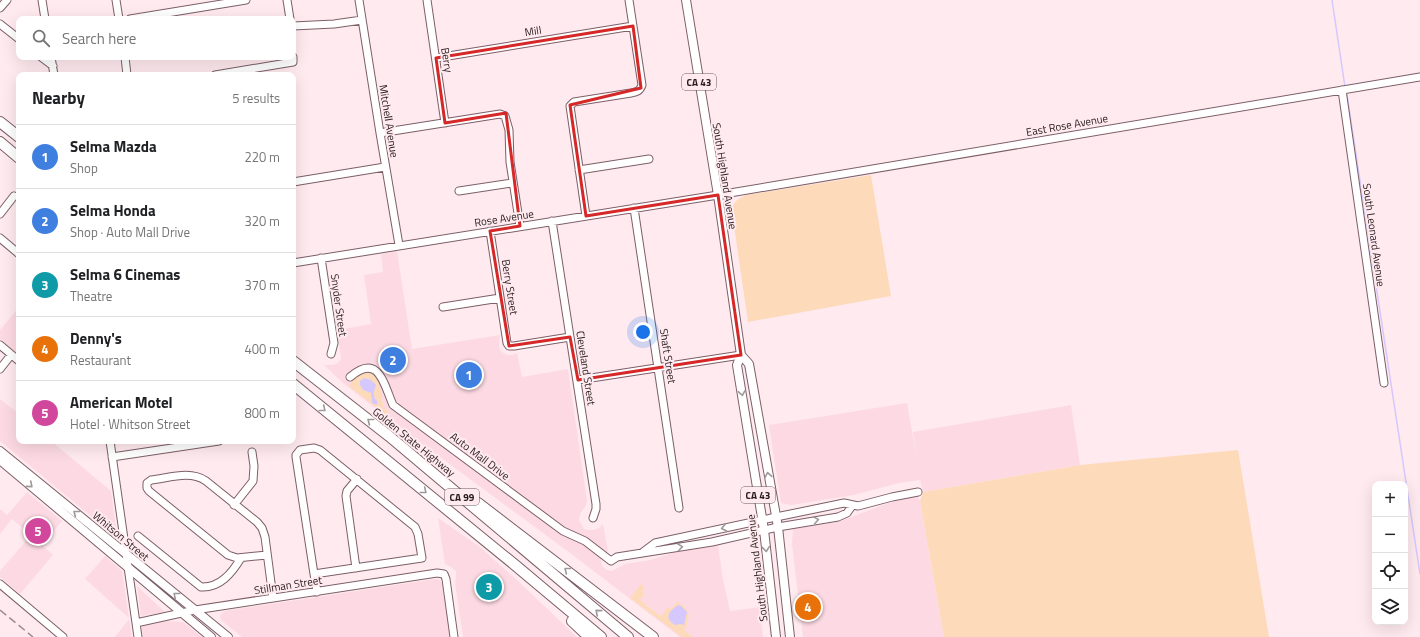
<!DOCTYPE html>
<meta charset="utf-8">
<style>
:root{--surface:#fff;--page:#f6f6f6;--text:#202124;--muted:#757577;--line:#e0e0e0;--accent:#2563eb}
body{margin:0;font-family:"Titillium Web",sans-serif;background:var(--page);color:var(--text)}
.controls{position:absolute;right:12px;bottom:12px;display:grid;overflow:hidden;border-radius:8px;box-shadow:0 4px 16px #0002}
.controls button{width:36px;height:36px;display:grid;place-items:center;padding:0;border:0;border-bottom:1px solid var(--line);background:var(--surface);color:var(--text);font:20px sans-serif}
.you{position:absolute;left:643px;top:332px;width:14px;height:14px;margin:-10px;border:3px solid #fff;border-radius:50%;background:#1a73e8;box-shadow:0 0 0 6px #1a73e833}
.badge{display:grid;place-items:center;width:26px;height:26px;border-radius:50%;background:var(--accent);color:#fff;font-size:13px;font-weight:700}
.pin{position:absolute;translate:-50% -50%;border:2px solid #fff;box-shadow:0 1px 4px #0006}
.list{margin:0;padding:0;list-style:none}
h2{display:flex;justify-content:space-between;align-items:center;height:52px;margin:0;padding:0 16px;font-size:17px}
h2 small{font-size:13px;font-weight:400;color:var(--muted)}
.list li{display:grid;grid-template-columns:26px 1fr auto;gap:12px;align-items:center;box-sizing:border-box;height:64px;padding:0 16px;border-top:1px solid var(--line)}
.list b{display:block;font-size:15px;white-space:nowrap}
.list p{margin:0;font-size:13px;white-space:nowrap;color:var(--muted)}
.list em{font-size:13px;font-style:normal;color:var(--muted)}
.icon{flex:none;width:22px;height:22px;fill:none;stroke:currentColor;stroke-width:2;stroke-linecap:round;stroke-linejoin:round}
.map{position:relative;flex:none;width:1420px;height:637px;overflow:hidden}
.search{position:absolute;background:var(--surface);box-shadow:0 4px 16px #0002;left:16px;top:16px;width:280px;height:44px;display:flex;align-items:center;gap:10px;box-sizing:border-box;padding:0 14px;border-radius:8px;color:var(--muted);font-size:15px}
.panel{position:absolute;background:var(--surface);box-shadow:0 4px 16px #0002;left:16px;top:72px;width:280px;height:372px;border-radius:8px}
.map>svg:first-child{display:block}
.built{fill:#fddae3}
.green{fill:#fddbba}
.water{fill:#d5c8fe}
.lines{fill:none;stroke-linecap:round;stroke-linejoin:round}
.stream{stroke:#d5c8fe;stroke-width:1.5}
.minor-casing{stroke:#7c5f67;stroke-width:9}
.major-casing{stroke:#7c5f67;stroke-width:10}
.highway-casing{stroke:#7c5f67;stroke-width:12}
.minor{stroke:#fff;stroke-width:7}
.major{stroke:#fff;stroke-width:8}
.highway{stroke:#fff;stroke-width:10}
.rail{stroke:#9d8c90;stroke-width:1.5;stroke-dasharray:8 4;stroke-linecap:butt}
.oneway{stroke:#9e989a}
.marked{fill:none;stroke:#d62828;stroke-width:3;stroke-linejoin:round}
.labels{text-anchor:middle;stroke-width:4;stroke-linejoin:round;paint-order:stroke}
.shield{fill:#ffeaef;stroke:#68595d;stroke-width:1}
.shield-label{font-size:10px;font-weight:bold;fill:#271b1e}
.street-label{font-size:11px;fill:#271b1e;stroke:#ffeaef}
</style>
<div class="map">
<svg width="1420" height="637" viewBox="0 0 1420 637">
<rect width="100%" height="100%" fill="#ffeaef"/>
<path class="built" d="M397,251l15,98 88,-14 -1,9 1,6 2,2 5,3h6l4,-2 5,24 46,-8 19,132 -2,6 -5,7 -1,6 5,9 5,1h5l5,-2 4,-4 5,27 -6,6 -1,6 2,4 4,3 5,1 13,-7 25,-4 30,-9 38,-6 5,34 7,32 30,-4 3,30h-83l-110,-84 -157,-116 -69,-53 -20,-19h9l5,-2 3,-4 -4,-29 34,-6 -7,-49 19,-3 -2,-18z
M19,307v48l-19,-16v-9z
M0,399l19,15v27h32l60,50 6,45 -3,-1 -114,-94z
M907,403l10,56 -4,-27 158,-27 9,60 -157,27 -3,-12 -21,3 -45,12 -63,10 -10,-2 -12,-78z
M27,492l35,29 -20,24 11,10 -33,39 -20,-17v-6l31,-36 -19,-16 -12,15v-25l7,6z
M917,496l3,5 24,136h-141l-11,-93 1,-16 48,-7 47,-18z
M438,518l42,29 39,35 58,55h-114l-8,-54 1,-6v-6l-5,-4 -6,-3z
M105,556l17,15 7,47 -44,-39z
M435,579l5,1 3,5 7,52h-208l-21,-17 -1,-4 4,-5z
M137,586l28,26 -24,4z
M129,619l3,18h-17z
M166,621l17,1 19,15h-59l-1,-9 1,-2z"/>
<path class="green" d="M871,175l20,121 -143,26 -16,-110c0,-10 6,-13 14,-17z
M371,370l8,9 4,27 6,7 -2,3 -38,-30 10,-14z
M1238,450l31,187h-325l-24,-136 3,-9 157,-27z
M641,584l4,4 -3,3 3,3 -5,6 6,4 -1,1 16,11 7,-9 3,2 6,-7c14,6 14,17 7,28l9,7h-11l-52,-39z"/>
<path class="water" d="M364,378l7,2 5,5c-2,6 -4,12 1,16v4l-5,-2 -1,-10 -8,-3 -3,-5v-4z
M678,605l3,1 6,6 -3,13 -4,-1 -5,1c-11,-7 -7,-13 3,-20z"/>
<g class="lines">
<path class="stream" d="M1332,0l13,87
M1347,95l73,479"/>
<g class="minor-casing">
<path id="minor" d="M42,0l3,19
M116,0l3,19
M287,0l3,19
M359,0l21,133 19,112
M427,0l18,123
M0,8l7,-8
M130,19l116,-19
M0,24l19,15
M293,26l41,-2 28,-4
M41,57l12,9
M51,57l3,18
M125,57l2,18
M436,58l197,-32
M215,75l78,-13v-5
M1342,90l42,293
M380,133l120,-19 5,2 4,14 1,32 10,64
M579,170l70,-11
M293,182l92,-15
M459,191l53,-8
M634,208l45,300
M0,214l14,-18
M586,216l-16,-110 4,-4 57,-9c6,-1 9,-2 11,-8l-13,-85
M552,221l44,283v5l-3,9
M490,231l17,112 2,3h5l56,-9
M0,238l19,16
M321,258l13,85 -3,11
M293,263l425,-68 702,-118
M443,307l57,-9
M0,345l19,16
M0,369l11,-14
M350,377c29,-25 34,8 43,28l170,126 22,10 26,20 6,-4 95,-15 66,-15 60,-10 9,-4 5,-7
M578,380l163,-25
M110,441l28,196
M112,457l107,-16
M234,505l19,-24 1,-15 -2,-14
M138,536l63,51c19,1 31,-14 40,-29
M643,552l12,-9 121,-26 68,-14 14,3 34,-9 26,-5
M267,555l-30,3 -9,-3 -79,-64 -2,-3v-5l4,-3c18,-2 39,-10 55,1l51,41 5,6 3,9 8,61
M356,568l-10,-72 1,-5 10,-12
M314,574l108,-16 -4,-24 -3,-7 -95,-77 -6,-2 -14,2 -4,5v2l18,117 3,18
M0,584l63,53
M136,623l59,-13 242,-37 7,1 2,5 8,58"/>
</g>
<g class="major-casing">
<path id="major" d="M686,0l32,195 23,160 -4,10 27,165 12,107
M741,355l8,9 29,163 12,110
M0,451l228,186
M0,460l211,177"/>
</g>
<g class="highway-casing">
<path id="highway" d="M0,122l19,15
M0,142l19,16
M293,361l96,75 239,201
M293,384l222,181 86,72
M478,503l175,134
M572,621l17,16"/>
</g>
<use href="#minor" class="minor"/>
<use href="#major" class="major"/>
<use href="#highway" class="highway"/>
<path class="rail" d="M0,610l33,27"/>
</g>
<defs><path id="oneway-chevron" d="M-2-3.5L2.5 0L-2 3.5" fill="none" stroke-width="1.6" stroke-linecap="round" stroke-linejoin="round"/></defs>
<g class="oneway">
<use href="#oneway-chevron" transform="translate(742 393) rotate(81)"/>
<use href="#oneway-chevron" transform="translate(323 409) rotate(39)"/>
<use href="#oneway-chevron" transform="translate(370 421) rotate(-142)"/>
<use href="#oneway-chevron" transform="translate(768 475) rotate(-100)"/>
<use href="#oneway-chevron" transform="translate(30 485) rotate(40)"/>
<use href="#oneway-chevron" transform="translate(424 491) rotate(39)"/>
<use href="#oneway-chevron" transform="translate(76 513) rotate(-142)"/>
<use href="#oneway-chevron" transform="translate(816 520) rotate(-10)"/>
<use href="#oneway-chevron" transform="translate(724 528) rotate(168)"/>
<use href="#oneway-chevron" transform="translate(680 547) rotate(-8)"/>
<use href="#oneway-chevron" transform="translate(766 549) rotate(84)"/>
<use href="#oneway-chevron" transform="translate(567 570) rotate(-142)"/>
<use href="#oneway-chevron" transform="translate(176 595) rotate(-141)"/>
<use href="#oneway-chevron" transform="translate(598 612) rotate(-140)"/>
</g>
<path class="marked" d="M633,26l8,62 -71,17 16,111 132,-21 23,160 -163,25 -8,-43 -61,9 -19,-115 30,-5 -14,-113 -61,10 -9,-65z"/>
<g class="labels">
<g class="shield">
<rect x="682" y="74" width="34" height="16" rx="3"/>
<rect x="741" y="487" width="34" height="16" rx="3"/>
<rect x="445" y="489" width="34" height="16" rx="3"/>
</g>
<g class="shield-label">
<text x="699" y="86">CA 43</text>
<text x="758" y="499">CA 43</text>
<text x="462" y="501">CA 99</text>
</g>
<g class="street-label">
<text transform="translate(533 31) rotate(-9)" y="4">Mill</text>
<text transform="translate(447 60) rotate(81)" y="4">Berry</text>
<text transform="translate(389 121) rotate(81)" y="4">Mitchell Avenue</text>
<text transform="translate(1067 125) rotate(-10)" y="4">East Rose Avenue</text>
<text transform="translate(725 176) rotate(81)" y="4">South Highland Avenue</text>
<text transform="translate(504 218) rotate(-9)" y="4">Rose Avenue</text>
<text transform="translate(1374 235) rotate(82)" y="4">South Leonard Avenue</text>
<text transform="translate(510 287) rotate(81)" y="4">Berry Street</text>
<text transform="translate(339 305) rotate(82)" y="4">Snyder Street</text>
<text transform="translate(668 356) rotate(81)" y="4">Shaft Street</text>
<text transform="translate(586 368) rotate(81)" y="4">Cleveland Street</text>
<text transform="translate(414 442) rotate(39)" y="4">Golden State Highway</text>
<text transform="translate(480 456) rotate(37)" y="4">Auto Mall Drive</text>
<text transform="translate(121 536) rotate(40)" y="4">Whitson Street</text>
<text transform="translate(757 568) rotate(-97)" y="4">South Highland Avenue</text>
<text transform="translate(288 585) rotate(-9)" y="4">Stillman Street</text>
</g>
</g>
</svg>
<div class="controls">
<button>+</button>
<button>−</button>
<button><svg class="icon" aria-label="locate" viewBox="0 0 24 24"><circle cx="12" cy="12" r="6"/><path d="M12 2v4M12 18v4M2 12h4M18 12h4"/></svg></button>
<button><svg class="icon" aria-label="layers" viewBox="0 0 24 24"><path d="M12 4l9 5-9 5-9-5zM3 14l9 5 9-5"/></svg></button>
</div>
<div class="you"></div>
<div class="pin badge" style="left:469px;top:375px;background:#3f7fe0">1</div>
<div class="pin badge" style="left:393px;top:360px;background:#3f7fe0">2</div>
<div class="pin badge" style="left:489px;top:587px;background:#0f9aa8">3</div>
<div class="pin badge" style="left:808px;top:607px;background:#e8710a">4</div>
<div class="pin badge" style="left:38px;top:531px;background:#d1479c">5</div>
<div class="search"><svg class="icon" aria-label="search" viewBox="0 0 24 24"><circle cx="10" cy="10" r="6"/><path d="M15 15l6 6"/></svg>Search here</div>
<section class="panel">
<h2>Nearby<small>5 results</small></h2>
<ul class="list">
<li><span class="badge" style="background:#3f7fe0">1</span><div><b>Selma Mazda</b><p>Shop</p></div><em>220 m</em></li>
<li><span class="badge" style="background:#3f7fe0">2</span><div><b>Selma Honda</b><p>Shop · Auto Mall Drive</p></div><em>320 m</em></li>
<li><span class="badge" style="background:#0f9aa8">3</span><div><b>Selma 6 Cinemas</b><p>Theatre</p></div><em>370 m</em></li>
<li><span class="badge" style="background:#e8710a">4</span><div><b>Denny's</b><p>Restaurant</p></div><em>400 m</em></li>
<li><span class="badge" style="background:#d1479c">5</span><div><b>American Motel</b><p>Hotel · Whitson Street</p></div><em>800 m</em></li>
</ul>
</section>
</div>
